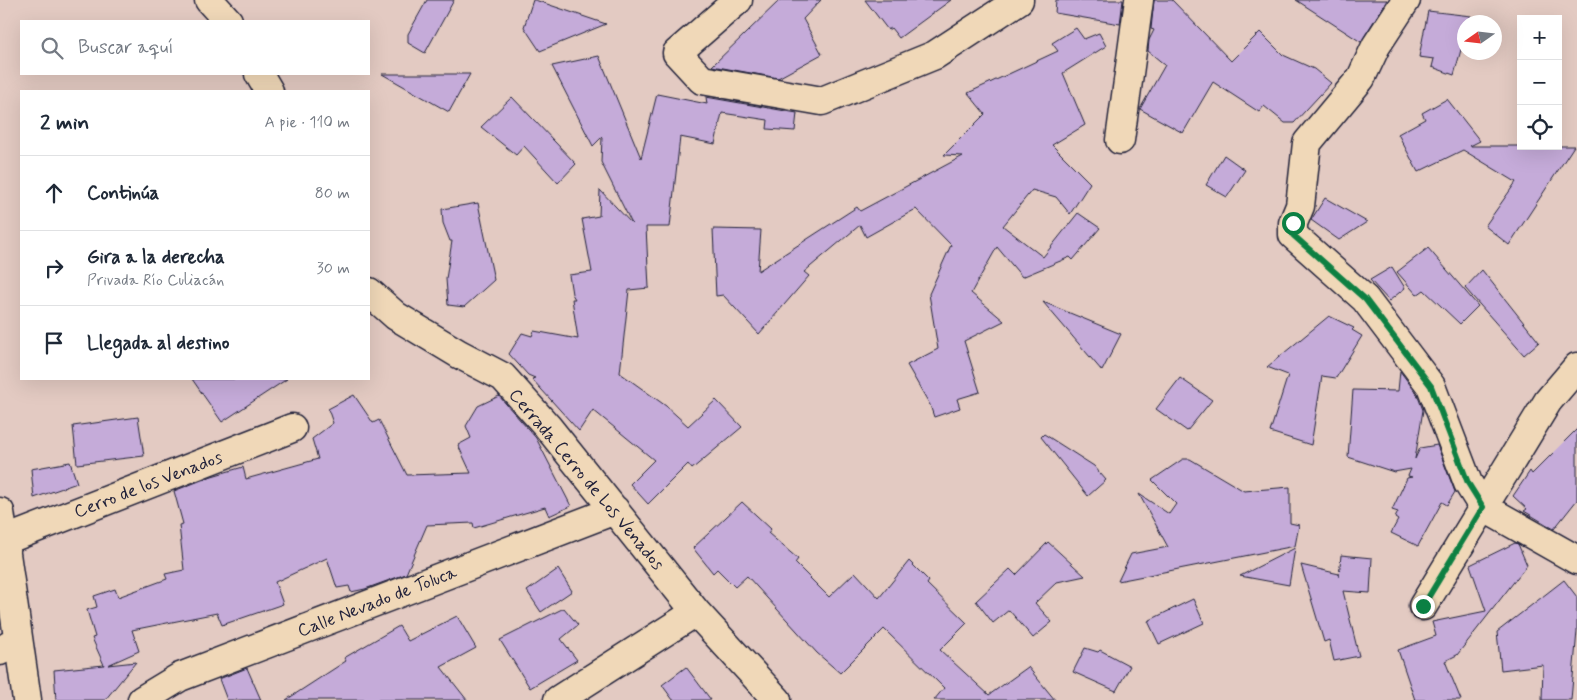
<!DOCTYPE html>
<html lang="es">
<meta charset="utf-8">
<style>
:root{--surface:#fff;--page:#f6f6f7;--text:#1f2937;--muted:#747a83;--line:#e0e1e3}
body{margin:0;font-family:Mynerve,sans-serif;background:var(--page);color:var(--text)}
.controls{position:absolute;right:15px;top:15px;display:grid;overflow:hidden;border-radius:0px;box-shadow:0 5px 20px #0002}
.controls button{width:45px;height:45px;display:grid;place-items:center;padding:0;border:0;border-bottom:1px solid var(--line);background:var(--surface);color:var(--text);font:25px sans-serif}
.compass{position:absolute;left:1457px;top:15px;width:45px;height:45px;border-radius:50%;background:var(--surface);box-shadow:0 5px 20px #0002;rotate:256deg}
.stop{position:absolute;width:15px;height:15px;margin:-11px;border:4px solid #0b8043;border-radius:50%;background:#fff}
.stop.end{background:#0b8043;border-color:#fff;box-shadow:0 1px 5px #0008}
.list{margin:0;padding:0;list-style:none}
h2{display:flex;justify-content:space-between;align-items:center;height:65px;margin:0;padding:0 20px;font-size:21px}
h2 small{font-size:16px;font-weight:400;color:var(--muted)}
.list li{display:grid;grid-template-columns:32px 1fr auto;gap:15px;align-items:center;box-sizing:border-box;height:75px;padding:0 20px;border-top:1px solid var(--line)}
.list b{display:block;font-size:19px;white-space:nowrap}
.list p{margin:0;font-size:16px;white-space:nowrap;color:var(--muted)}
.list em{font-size:16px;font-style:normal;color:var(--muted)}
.icon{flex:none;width:28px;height:28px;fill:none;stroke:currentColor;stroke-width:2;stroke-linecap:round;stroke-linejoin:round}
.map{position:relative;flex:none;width:1577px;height:700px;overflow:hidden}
.search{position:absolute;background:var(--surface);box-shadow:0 5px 20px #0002;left:20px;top:20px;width:350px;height:55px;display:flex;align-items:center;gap:12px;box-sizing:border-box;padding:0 18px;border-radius:0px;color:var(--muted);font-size:19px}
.panel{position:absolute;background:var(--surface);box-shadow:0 5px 20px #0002;left:20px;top:90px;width:350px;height:290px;border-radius:0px}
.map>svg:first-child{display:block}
.building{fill:#c5abd9;stroke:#22223b}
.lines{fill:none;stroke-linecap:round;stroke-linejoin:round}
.street-casing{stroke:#22223b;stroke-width:31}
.secondary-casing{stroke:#22223b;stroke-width:31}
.street{stroke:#f0d8b8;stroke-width:28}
.secondary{stroke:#f0d8b8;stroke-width:28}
.route{stroke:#0b8043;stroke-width:6}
.labels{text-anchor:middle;stroke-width:4.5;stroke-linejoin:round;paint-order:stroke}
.street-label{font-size:18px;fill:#22223b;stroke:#f0d8b8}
</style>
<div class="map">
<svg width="1577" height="700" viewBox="0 0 1577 700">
<rect width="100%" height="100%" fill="#e3cac2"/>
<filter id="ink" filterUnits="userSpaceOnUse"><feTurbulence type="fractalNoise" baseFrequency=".02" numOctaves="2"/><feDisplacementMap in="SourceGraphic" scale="10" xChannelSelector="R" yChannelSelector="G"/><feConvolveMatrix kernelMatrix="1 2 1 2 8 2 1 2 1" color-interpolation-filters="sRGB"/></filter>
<g filter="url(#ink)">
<path class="building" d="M427,0h27l-29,53 -17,-10v-9z
M533,0h2l71,24 -66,27 -16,-24z
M780,0h41l-18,19 19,35 -44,24 -66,-12z
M865,0h86l-52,38 -8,-10 -3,2z
M1056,0h67l-3,24 -65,-11z
M1154,0h18l59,61 29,-29 23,23 31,14 17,14 -37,40h-9l-21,-17 -5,6 -46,-30 -30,51 -43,-24 25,-44 -17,-14 1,-11 5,-10 -3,-1z
M1296,0h91l-26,42z
M1428,11l43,5 -1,6h-6v17l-10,36 -22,-8 2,-8 -15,-2z
M1076,28l8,11 15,-6 7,13 -43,27 22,52 -33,20 38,38 -20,31 -14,-17 -24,-7 -29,36 40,31 35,-44 22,15 -27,32 -3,-3 -48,20 -25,-30 -26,46 33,28 -40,20 16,51 -23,7 3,9 -26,9 -4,-12 -23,-40 31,-16 -9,-55 22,-49 -35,-36 -50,28 -6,-12 -56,47 5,4 -50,58 -36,-39 -7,1 -3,-67 48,1 -3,41 99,-64 3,4 103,-55 -19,-1 41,-41 -17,-21 90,-42 -6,-8z
M599,56l42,102 16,-64 50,10 -1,-7 91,16 -2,18 -28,-2 1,-9 -46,-7 -7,31 -35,-7 -10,90h-24l3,61 -20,2 -9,83 46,33 22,20 28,-26 26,27 -50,42 -4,-5 -40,40 -18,-20 24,-24 -61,-50 -14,21 -47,-52 3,-1 -7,-3 -19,-21 13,-21 10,3 2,-5 44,8 -6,-40h3l-3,-5 -3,-19 23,-3 -10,-53 17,-3 1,-26 32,34 -31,-62 1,-25 -9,9 -41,-80z
M382,74h88l-21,38z
M512,97l64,67 -18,19 -34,-37 -8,9 -35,-28z
M1447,99l33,42 -10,5h104l-65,99 -24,-19 31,-44 -53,-32 -45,22 -20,-38 27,-15 -3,-6z
M1224,155l21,15 -18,27 -21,-12z
M1325,198l42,24 -28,18 -28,-20z
M478,203l16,77 -30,27 -16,-2 -2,-26 6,-38h-2l-7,-18 -1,-14z
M1428,248l50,58 -18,18 -36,-34 -7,5 -20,-23z
M1392,267l13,21 -16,13 -19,-21z
M1482,270l57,72 -15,13 -59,-67z
M1043,302l78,32 -19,37z
M1329,316l25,12 -2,2 10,6 -26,42 -14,-2 -11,69 -41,-13 18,-57 -21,-8z
M1400,371l17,23 6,16 -8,49 5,-11 17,-3 18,47 -8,13 -5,-3 -24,44 -27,-13 7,-13 -3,-2 3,-6 -6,-2 15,-32 5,-1 -4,-1 3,-7 -17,3 -46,-15 5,-67 45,1z
M1180,378l32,22 -25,31 -31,-22z
M192,379h95l-65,43z
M354,395l19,28 6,-3 28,55 64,-2 -13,-28 13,-7 -5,-12 12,-20 21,-10 37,42 35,68 -22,10 -4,-9 -71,21 -1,-5 -46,2 -21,49 -41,15 -14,3 -2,-6 -12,2 -10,-30 -52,24 8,22 -61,21 -5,-12 -85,17 7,21 -31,14 28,-3 -31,38h-49l-2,-30 50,-5 -12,-27 3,-1 -8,-27 10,-3 -3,-11 21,-7 3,8 49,-18 -2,-5 19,-4 -5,-45 4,-1 -9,-33 38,-15 31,-9 3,12 72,-20 -6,-20 21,-16 -5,-14z
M138,417l6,39 -67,8 -4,-38z
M1577,429v71l-23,29 -30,-18 3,-2 -14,-13 17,-25 2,3z
M1044,434l50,32 12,14 -18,16 -47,-59z
M1183,459h7l54,32 46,-4v36l9,2 -4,21 -177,35 13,-27 37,-7 -29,-53 30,20 7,-10 -24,-24z
M70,462l7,21 -43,15 -3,-29z
M742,502l29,27 -3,4 30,26 -3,4 34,34 26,-25 24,26 30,-37 20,20 -2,3 40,39 -27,27 49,45 39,-28 27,33h-121l10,-12 -60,-59 -44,44 -23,-20 -70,-77 -12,11 -18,-18 -4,4 -20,-25z
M1048,542l37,34 -28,6 -22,21 17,19 -19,16 -24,-28 -16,13 -17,-22 34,-32 6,6z
M1515,543l3,1 9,21 -70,90 -12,6 16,39h-46l-17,-50 38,-14 -4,-14 54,-11 -16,-46z
M1295,548l-6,37 -49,-9z
M1341,555l31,3 -2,35 -27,-2 16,65 -25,5 -5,-21 -5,2 -23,-77 38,9v3z
M558,569l14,22 -31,21 -14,-21z
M1564,580l13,17v34l-6,69h-29l1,-35 -42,5 -4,-38z
M1193,599l11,24 -45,21 -11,-23z
M564,608l14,17 -17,14 16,21 -47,28 -30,-48z
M457,616l19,32 -35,19 26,33h-181l60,-39 -2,-3 55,-32 9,15z
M1085,648l13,4 2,-2 30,16 -14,25 -43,-19z
M686,667l25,33h-38l-11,-15z
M247,668l14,32h-34l-8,-21z"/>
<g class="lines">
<g class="street-casing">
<path id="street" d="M209,0l19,21
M738,0l-61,53 25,27 120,21 113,-46 84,-55
M1406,0l-30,46 -15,32 -54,65 -7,63 -7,17v12l72,64 66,87 37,97 15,24 94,53
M259,74l10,17
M1120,140l19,-140
M369,292l27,24 63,38 44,23 44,49 149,186 81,88
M3,541l289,-113
M1423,606l125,-205 29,-34
M0,651l17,-10
M142,700l38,-23 435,-167
M558,700l138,-88"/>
</g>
<g class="secondary-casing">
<path id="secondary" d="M0,512l27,188"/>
</g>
<use href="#street" class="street"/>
<use href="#secondary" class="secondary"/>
</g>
</g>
<g class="lines" filter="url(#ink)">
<path class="route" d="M1293,223v12l72,64 66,87 37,97 15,24 -60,99"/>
</g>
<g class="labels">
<g class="street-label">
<text transform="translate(587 479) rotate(50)" y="6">Cerrada Cerro de Los Venados</text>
<text transform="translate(148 484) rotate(-21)" y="6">Cerro de los Venados</text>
<text transform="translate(377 601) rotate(-21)" y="6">Calle Nevado de Toluca</text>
</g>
</g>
</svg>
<div class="controls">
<button>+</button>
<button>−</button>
<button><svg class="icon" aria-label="locate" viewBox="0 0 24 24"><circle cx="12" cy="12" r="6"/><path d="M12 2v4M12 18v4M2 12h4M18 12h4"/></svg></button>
</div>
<svg class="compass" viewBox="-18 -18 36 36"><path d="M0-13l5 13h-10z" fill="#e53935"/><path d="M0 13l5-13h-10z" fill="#747a83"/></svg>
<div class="stop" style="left:1293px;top:223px"></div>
<div class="stop end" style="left:1423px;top:606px"></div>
<div class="search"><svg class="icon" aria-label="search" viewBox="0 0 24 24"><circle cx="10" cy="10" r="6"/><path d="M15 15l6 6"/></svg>Buscar aquí</div>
<section class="panel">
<h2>2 min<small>A pie · 110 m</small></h2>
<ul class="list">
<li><svg class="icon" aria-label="ahead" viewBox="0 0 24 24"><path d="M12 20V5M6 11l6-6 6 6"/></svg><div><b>Continúa</b></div><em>80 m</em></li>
<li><svg class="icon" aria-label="right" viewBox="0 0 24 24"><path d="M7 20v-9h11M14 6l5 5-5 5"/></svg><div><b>Gira a la derecha</b><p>Privada Río Culiacán</p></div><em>30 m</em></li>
<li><svg class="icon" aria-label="arrive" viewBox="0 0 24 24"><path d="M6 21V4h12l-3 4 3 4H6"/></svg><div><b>Llegada al destino</b></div></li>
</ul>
</section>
</div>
